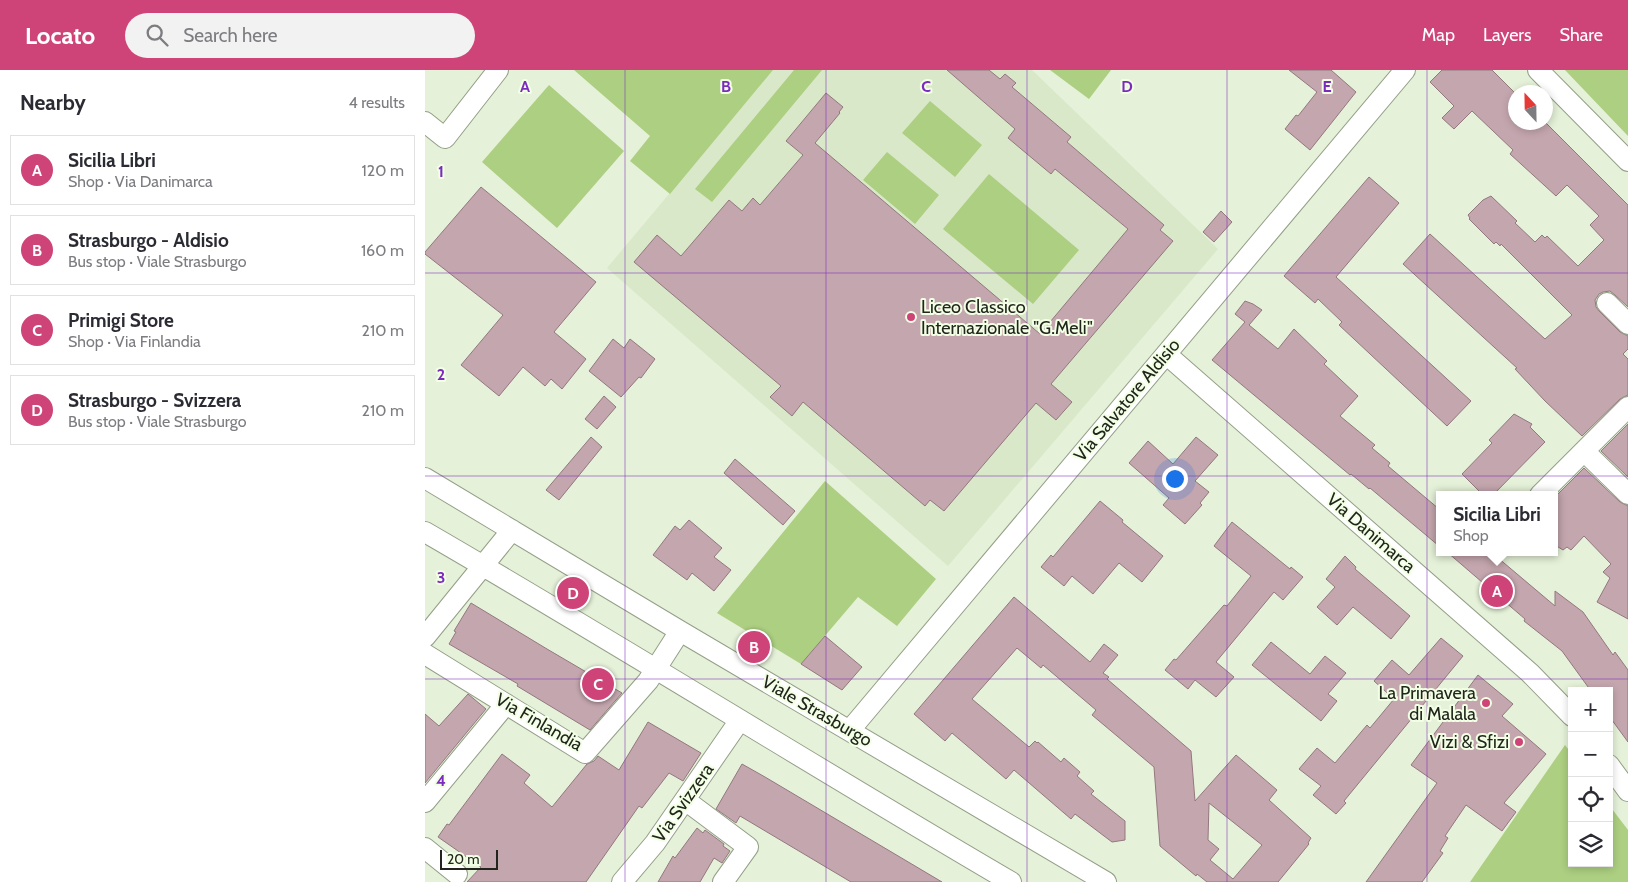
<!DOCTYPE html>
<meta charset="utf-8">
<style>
:root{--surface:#fff;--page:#f2f2f3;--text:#2b2b33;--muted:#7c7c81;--line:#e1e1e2;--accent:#cf4478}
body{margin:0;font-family:Cabin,sans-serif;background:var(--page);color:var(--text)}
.controls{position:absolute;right:15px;bottom:15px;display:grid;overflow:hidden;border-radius:0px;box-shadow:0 2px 8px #0003}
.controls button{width:45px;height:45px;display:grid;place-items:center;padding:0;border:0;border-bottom:1px solid var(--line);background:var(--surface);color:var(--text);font:25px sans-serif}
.compass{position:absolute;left:1083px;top:15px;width:45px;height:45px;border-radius:50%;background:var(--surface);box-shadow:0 2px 8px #0003;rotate:338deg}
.scale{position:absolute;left:15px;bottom:12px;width:58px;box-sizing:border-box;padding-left:5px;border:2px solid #21251c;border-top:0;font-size:14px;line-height:18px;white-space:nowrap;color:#21251c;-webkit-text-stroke:4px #f2ffe5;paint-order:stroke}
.you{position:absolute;left:749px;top:408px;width:18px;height:18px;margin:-12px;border:4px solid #fff;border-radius:50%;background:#1a73e8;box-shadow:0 0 0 8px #1a73e833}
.badge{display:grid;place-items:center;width:32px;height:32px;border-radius:50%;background:var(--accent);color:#fff;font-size:16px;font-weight:700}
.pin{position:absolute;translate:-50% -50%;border:2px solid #fff;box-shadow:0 1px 5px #0006}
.popup{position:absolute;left:1011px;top:421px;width:122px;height:65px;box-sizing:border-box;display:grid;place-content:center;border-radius:0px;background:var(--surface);filter:drop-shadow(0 1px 4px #0005);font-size:16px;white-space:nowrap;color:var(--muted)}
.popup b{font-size:19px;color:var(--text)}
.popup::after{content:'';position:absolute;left:50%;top:100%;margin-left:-10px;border:10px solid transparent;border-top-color:var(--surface)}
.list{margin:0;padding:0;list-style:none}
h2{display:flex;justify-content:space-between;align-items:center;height:65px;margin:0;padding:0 20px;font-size:21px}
h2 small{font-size:16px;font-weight:400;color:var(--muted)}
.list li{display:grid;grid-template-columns:32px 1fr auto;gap:15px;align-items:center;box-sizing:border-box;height:70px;margin:0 10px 10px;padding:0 10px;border:1px solid var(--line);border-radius:0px}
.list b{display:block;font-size:19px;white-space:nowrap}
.list p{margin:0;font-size:16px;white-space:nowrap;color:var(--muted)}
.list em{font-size:16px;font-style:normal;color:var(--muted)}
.icon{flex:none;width:28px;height:28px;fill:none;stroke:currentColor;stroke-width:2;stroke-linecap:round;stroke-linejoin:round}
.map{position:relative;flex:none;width:1203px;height:812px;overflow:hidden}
header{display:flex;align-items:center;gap:30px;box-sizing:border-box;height:70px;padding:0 25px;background:var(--accent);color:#fff}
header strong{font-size:24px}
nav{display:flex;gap:28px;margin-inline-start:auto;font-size:18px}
.search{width:350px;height:45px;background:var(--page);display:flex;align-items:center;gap:12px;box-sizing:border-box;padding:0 18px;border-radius:28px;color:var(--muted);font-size:19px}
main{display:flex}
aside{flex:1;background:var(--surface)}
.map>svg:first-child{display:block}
.built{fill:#d9e8c8}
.green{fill:#accf81}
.building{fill:#c4a6ae;stroke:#93787f;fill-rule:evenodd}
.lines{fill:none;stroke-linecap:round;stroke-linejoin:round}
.minor-casing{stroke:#949f88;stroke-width:22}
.minor{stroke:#fff;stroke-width:20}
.grid{fill:none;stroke:#7b2cbf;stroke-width:1;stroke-opacity:0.55}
.poi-dot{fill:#cf4478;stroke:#f2ffe5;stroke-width:2}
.labels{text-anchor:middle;stroke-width:4;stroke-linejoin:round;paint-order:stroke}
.poi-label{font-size:18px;fill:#21251c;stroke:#f2ffe5;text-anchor:end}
.street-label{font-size:18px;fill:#21251c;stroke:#f2ffe5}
.grid-label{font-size:16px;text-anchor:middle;font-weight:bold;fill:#7b2cbf;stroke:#f2ffe5;stroke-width:4;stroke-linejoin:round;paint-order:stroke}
</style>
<header>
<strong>Locato</strong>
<div class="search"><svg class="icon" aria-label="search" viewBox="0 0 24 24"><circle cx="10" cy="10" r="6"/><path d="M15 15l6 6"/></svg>Search here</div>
<nav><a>Map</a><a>Layers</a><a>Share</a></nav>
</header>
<main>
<aside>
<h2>Nearby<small>4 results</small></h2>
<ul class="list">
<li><span class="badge">A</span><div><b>Sicilia Libri</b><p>Shop · Via Danimarca</p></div><em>120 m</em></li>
<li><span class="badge">B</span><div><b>Strasburgo - Aldisio</b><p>Bus stop · Viale Strasburgo</p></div><em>160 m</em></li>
<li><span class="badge">C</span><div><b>Primigi Store</b><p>Shop · Via Finlandia</p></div><em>210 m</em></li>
<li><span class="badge">D</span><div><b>Strasburgo - Svizzera</b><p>Bus stop · Viale Strasburgo</p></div><em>210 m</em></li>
</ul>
</aside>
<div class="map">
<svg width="1203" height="812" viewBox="0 0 1203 812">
<rect width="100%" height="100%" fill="#e5f1d8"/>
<path class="built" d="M348,0h259l186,179 -270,317 -341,-298z"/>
<path class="green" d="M149,0h199l-103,124 -40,-33 20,-25z
M369,0h28l-110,132 -17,-13z
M625,0h61l-22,29z
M1140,0h63v66z
M124,15l75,66 -67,77 -75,-66z
M505,31l52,44 -27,32 -53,-44z
M462,82l52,43 -24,29 -52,-44z
M564,104l90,76 -46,54 -90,-75z
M400,411l111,98 -39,47 -39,-29 -57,67 -84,-51z
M1140,675l7,9v109h37v-58l19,25v52h-158z"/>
<path class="building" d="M522,0h42l11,9 5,-5 11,9 -4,4 59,50 -4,5 97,83 -4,5 13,11 -122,143 21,18 -16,18 -20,-17 -92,108 -14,-11 -5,6 -122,-104 -11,14 -22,-19 11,-11 -147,-124 23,-27 24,21 48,-56 13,11 11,-13 7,7 43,-50 -17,-14 40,-48 17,14 -4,5 1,1 -25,30 225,191 88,-105 -73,-60 -4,5 -43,-36 7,-9z
M864,0h42l25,22 -46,58 -25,-21 11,-14 2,1 19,-24z
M1017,0h50l23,23v29h30l83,83v102l-13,-12 -5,-4 -7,1 -4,2 -4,6 1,7 3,4 21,21 8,4v13l-5,5 5,5v36l-8,4 -38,37 -37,-35 -30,-32 2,-1 -114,-104 27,-30 115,105 27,-24 -71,-71 -1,2 -4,-4 -2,2 -25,-25 1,-1 -2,-3 15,-15 8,-4 26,25 -2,2 20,19 7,-7 3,3 2,-2 31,30 26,-26 -14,-15 9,-9 -32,-31 -11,11 -46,-42 3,-4 -41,-39 -18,18 -12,-11 12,-12 -24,-24z
M944,107l30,26 -63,74 135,124 -24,25 -108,-101 3,-3 -24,-23 -3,4 -31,-27z
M56,117l115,95 -42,50 32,27 -24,30 -11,-10 -6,7 -22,-19 -24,29 -38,-31 42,-50 -78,-61v-2z
M796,141l11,11 -18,20 -11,-10z
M820,231l8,3 9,6 -13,15 29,24 16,-20 33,32 -3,3 34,32 -18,20 35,29 -3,3 18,15 -2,3 51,43v37l-69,-58 -1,1 -18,-15 -1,1 -138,-115 33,-38 -10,-8z
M188,269l11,9 6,-9 25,20 -14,19 -2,-1 -18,20 -32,-26z
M179,326l12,11 -19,22 -12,-10z
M1089,344l18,10 -2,3 15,15 -52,53h-10l-21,-21 30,-31 -3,-3z
M1203,354v53l-27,-26z
M166,367l11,10 -43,53 -13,-10z
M771,367l22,18 -23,26 14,11 -9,11 2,2 -17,19 -22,-19 6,-7 -40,-35 19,-22 25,23z
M310,389l60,52 -12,14 -59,-52z
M1159,398l36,34 8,4v113l-31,-17 13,-24 -7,-6 8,-8 -27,-28 -13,14 -4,-3 -4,3 -8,-5v-48z
M675,431l23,19 -1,2 41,34 -21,26 -23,-19 -26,31 -21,-18 -8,10 -23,-19 10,-12 2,2z
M264,450l33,28 -8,9 17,13 -17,21 -22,-18 -5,7 -34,-25 22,-29 5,4z
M807,452l58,47 1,-2 12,10 -20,23 -9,-8 -58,70 18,15 -18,20 -21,-17 -7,9 -23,-19 9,-11 2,1 48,-55 3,1 24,-30 -37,-30z
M1022,482h44l64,54v-15l28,21 30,43 2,-3 13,18v72l-19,-26v-25h-18l-29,-40 -38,-30 1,-2z
M920,486l11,11 -1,2 55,47 -19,23 -38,-32 -16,18 -20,-18 18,-20 -9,-8z
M589,527l76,65 14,-18 14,11 -15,18 6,4 -2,2 84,72 4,50 41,-46 41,35 -8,10 42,38 -3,5 1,1 -31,38h-71l-10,-8 -1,2 -36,-30 -6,-79 -62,-52 4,-5 -53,-45 -2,3 -24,-20 -45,51 57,48 6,-6 2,2 1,-1 23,20 3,-4 16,14 -3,4 17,15 -3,3 34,27v19l-13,2 -37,-28 -4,5 -57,-49 -8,9 -54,-46 -7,8 -31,-27zM784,733l53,42 -29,34 -23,-19 9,-11 -11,-9z
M46,533l76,46 75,44 -32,37 -73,-44 1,-2 -69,-40 7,-12 -2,-1z
M400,566l37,31 -20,23 -41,-26z
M1016,568l22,18 -119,145 2,2 -10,11 -23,-19 8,-9 -22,-17 18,-21 18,15 32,-38 3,3 24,-29 -20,-18 18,-21 17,15z
M846,572l39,32 15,-18 21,17 -18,21 9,7 -16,20 -69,-56z
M1053,605l35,29 -11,12 44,38 -42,49 12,9 -14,19 -36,-26 -21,31 3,2 -8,13 3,2 -21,29h-56l71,-99 -26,-18z
M43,624l18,15 -61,74v-69l14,12z
M223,652l53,31 -18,28 -14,-8 -27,35 -3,-2 -53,76h-119l14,-15 -43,-30 9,-13 2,1 53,-71 28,21 -6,8 28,24 35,-43 7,-3 4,-5 21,14z
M317,694l23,13 177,105h-91l-111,-66 -4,7 -20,-14z
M272,758l6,5 2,-3 19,14 -1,2 7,5 -8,12 -8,-5 -14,24h-42l15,-26 2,2z"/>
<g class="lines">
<g class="minor-casing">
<path id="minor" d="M1113,0l90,91
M0,52l20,16 53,-68
M1182,233l21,21
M741,284l364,319 42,43
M1159,381l44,43
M0,408l255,153 426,251
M1115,425l88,-88
M0,462c197,114 389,235 586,350
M0,567l87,-107
M0,584l160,99 63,-72 32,-50
M425,660l555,-660
M1184,695l19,26
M260,730l63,47 -25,35
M0,732l81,-98
M0,778l32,26
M197,812l33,-39 85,-123"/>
</g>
<use href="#minor" class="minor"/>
</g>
<path class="grid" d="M200,0v812M401,0v812M602,0v812M802,0v812M1002,0v812M0,203h1203M0,406h1203M0,609h1203"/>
<g class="poi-dot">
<circle cx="486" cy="247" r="5"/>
<circle cx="1061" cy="633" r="5"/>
<circle cx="1094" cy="672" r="5"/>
</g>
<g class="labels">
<g class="poi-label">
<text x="496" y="243" text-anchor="start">Liceo Classico<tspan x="496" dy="21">Internazionale "G.Meli"</tspan></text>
<text x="1051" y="629">La Primavera<tspan x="1051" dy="21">di Malala</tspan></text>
<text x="1084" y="678">Vizi &amp; Sfizi</text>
</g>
<g class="street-label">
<text transform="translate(702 330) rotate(-50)" y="6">Via Salvatore Aldisio</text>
<text transform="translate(946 463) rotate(41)" y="6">Via Danimarca</text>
<text transform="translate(392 641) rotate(30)" y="6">Viale Strasburgo</text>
<text transform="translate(114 652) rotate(30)" y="6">Via Finlandia</text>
<text transform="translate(258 733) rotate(-55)" y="6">Via Svizzera</text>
</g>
</g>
<g class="grid-label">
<text x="100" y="22">A</text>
<text x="301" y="22">B</text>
<text x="501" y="22">C</text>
<text x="702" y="22">D</text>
<text x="902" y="22">E</text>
<text x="16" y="107">1</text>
<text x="16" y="310">2</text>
<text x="16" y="513">3</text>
<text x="16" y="716">4</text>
</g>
</svg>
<div class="controls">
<button>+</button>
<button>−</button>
<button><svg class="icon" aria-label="locate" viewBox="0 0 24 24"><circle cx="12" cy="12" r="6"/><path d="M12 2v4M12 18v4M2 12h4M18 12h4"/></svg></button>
<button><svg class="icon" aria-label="layers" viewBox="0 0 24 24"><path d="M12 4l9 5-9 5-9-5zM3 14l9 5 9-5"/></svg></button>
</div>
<svg class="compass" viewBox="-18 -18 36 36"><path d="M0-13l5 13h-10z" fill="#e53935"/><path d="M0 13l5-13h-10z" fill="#7c7c81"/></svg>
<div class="scale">20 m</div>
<div class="you"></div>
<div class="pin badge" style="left:1072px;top:521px">A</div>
<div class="popup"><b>Sicilia Libri</b>Shop</div>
<div class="pin badge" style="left:329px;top:577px">B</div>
<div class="pin badge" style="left:173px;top:614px">C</div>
<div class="pin badge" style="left:148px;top:523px">D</div>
</div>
</main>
